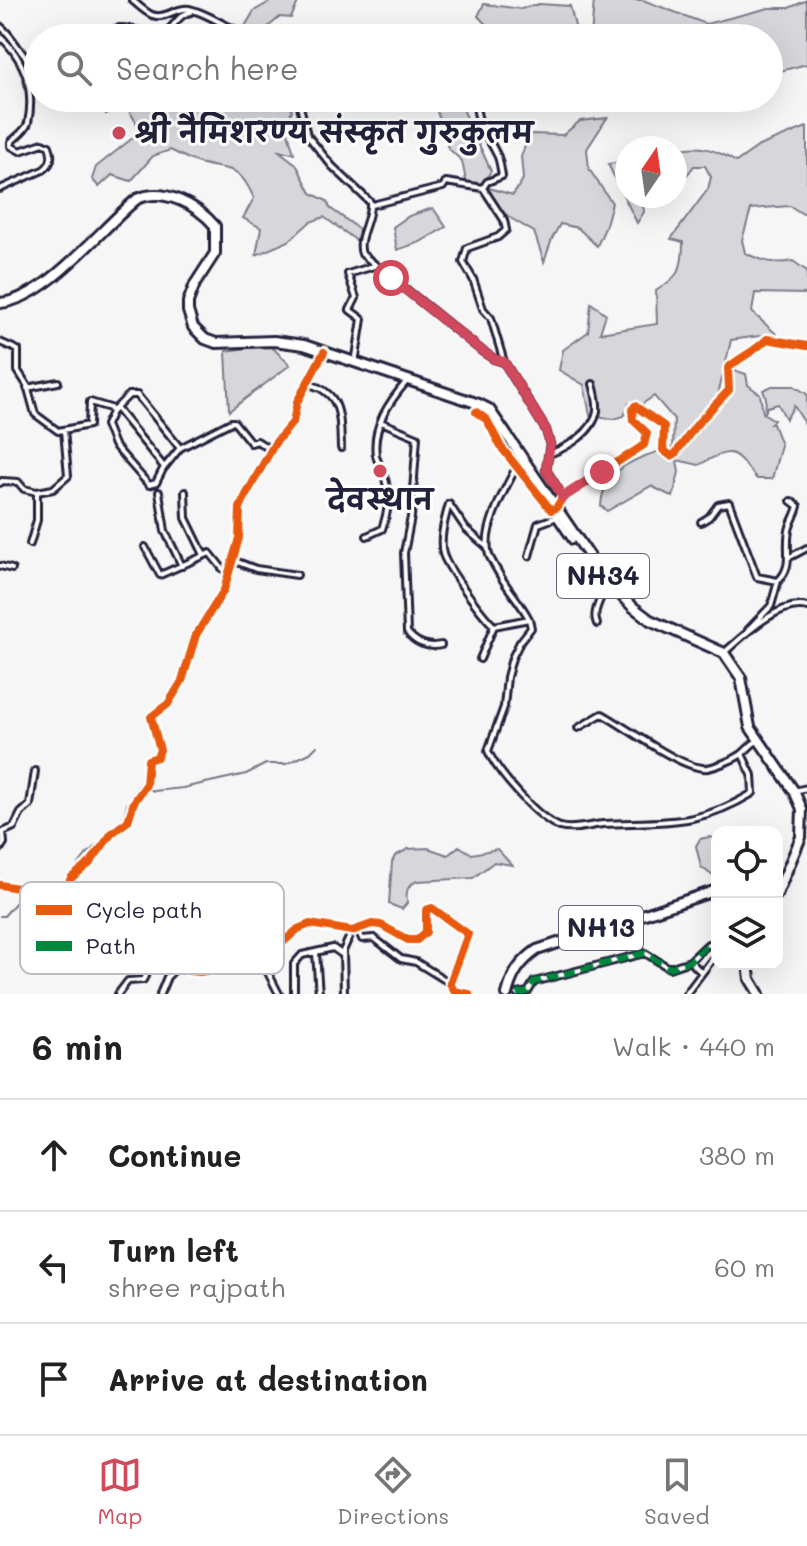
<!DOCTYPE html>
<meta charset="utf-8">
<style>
:root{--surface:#fff;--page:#f6f6f6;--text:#222;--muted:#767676;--line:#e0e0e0;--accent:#d1495b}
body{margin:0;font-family:Mali,"Playpen Sans Deva",sans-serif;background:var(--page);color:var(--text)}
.controls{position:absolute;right:24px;bottom:24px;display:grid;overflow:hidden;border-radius:16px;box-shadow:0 8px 32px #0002}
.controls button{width:72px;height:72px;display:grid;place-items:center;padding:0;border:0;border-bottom:2px solid var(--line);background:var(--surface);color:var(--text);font:40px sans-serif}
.compass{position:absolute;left:615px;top:136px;width:72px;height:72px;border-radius:50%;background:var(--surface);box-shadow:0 8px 32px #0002;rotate:13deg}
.stop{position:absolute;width:24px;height:24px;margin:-18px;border:6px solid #d1495b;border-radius:50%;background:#fff}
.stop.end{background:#d1495b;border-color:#fff;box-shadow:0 2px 8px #0008}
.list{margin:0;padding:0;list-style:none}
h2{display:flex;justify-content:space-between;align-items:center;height:104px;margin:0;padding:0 32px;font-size:34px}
h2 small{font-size:26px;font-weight:400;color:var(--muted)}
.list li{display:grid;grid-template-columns:52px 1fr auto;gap:24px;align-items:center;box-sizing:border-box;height:112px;padding:0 32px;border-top:2px solid var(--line)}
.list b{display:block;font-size:30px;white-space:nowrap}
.list p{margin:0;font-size:26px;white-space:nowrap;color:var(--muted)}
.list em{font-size:26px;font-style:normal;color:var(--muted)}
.icon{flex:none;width:44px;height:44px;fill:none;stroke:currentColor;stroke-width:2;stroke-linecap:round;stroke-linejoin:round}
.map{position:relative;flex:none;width:807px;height:994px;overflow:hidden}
.search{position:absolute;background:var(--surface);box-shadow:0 8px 32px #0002;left:24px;right:24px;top:24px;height:88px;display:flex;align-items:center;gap:20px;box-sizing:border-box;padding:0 28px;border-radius:44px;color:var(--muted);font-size:30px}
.sheet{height:440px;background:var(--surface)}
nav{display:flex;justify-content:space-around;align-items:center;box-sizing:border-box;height:112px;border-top:2px solid var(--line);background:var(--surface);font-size:22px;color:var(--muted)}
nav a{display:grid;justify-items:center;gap:4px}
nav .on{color:var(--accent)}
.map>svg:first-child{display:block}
.green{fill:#d7d7db;stroke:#7c7c8b;stroke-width:2}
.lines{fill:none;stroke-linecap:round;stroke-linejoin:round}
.stream{stroke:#767685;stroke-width:2}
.street-casing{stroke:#22223b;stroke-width:10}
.highway-casing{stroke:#22223b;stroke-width:14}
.street{stroke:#fff;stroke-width:4}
.highway{stroke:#fff;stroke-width:8}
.quiet{stroke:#00873e;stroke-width:6;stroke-dasharray:12 6;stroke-linecap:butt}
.cycleway-casing{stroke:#fff;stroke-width:13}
.cycleway{stroke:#e8590c;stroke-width:8}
.route{stroke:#d1495b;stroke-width:10}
.poi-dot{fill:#d1495b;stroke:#fff;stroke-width:3}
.labels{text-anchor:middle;stroke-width:6;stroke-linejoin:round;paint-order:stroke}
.shield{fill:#fff;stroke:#646476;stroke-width:2}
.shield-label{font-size:26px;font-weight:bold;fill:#22223b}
.poi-label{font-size:28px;font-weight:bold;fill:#22223b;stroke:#fff;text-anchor:start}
.key{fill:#fff;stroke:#bdbdc4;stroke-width:2}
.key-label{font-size:22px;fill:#22223b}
</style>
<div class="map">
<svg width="807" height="994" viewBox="0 0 807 994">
<rect width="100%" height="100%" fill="#f6f6f7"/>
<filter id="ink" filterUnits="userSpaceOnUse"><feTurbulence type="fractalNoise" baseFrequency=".0125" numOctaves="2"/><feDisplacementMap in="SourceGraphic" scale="16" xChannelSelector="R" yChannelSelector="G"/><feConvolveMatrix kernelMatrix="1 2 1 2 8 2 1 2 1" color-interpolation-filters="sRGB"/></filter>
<g filter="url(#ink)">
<path class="green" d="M273,0h26l-8,18 -11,-1 -17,14 -3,7h-22l16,-27z
M594,0h49l63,24 63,-16h20l18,-8v64l-38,10v-36h-178z
M484,4l37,5 18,-5 31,2 8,32h-22l-18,-11 -45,5 -15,-16z
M106,98h139l12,7 14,-7h15l6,12 -6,16 8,27 -15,-2 17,13 15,29 16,8 3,7 29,21 -2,12 -33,-24 -14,5 -21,19 -33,14 5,-27 -18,-10 11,-20c-16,-35 -22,-26 -55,-35 -10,-3 -20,-9 -29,-13l-17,6 -22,25 -19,-6 -13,12 -7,-8 4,-12 43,-34 -3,-11 -10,-16 -20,8 -2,-13z
M433,98h25l33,73 -12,18 -13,-8 -4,-20 -14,-13z
M607,118l-20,31 2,20 23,34 -7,25 -8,18 -19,-18 -18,-4 -8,15 -8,23 -10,-30 -22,-13 -26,-20 3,-11 24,7 10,-16 -2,-23 9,-22 33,1 17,-14z
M807,127v84l-4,3 -13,-8 -39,3 -9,31 3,13c17,8 29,12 48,8l14,10v23l-52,-1 -3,19 32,29 -25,-5 -28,4 -13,55 -23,27 -20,32 2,4 41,-56 4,2 7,-6 3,-9 -3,-5 3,-10 5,-3 9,3 2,11 12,9 3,19 11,7 -4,4h3l8,21 -9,34h-15c-25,-29 -22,-34 -58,-14l-22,-5 2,12 -6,25 -22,-11 -44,25 -6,-5c2,-40 40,-49 72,-59l1,-28 -20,-23 -12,8 -13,-1 -5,13 -10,3 -24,-4 -6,-30 -25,-15 4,-20 25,-18 3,-29 15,11 -6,19 57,-9 -1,-33c23,-15 27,-21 27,-49l-12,-3 37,-50 3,-12 -6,-11h-11l-7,9 -10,5 -2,-30c24,-6 41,-1 61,12l23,-16z
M627,161v35h15l2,16 -7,11 -29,-59z
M433,208l13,19 -26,15 -23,8 -4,-23 16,-11z
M270,345l20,20 -61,46 -3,-60z
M772,386h22l13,8v33l-13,-21 -8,13 -8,-15 -11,3 -2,6 1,-15 -3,-8z
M709,837l8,2v40l-16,-12 -5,-21 4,-7z
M459,846l13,8 25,-5 15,16 -18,-3 -21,16 -56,3c-11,5 -11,11 -10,22l-5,6 -13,-5 3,-42 3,-6 13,-7 20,-1 20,7z"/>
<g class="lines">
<path class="stream" d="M147,788l7,3 29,-3 63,-14 20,-10h20l24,-11 7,-7
M60,888l26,-33 37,-36 4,-15 12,-19
M0,916h4l19,-22 29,-2"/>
<g class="street-casing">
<path id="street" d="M132,0c6,5 13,12 20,15 13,5 24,-8 37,-6 23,5 40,23 63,24l3,5
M0,26c15,11 21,33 38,41
M0,36c25,24 35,54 28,87 -2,7 -12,14 -17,19v4l9,5 23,-8 6,3c4,10 3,18 -6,24l-43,19
M104,38c14,-21 36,-2 56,-5 15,-2 16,-19 31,-21
M298,98l9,37 25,31 38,36c2,17 -14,36 -8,52l120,97 12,8 10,3
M476,98c-1,26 12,37 22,59 2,5 3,13 4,19l-15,6 -4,6 21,32 2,10 -8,7 -31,11 -4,14 10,17 10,30 8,9 13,44 42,68 4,14 -4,26 17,27
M372,205l71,-18 3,-5 37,6
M0,342l18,8v21l9,14 8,29 23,17 31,-6 1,-23 20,6 2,4 -6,13 8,20 35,40 7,-2 7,-14 17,-21 51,-26h3l17,21 6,-2 14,9
M355,363l7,-44 -12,-9 6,-12 -8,-24 26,-8
M308,384c34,8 32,33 33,64
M27,388l31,-6
M116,408l48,59
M112,412l17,-17h8l43,53
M476,412l11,8 14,27 50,63 5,-2 7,-11 81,-52 3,-12 -14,-13 -1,-10 3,-4 29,20 -1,24 8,6 4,-2 22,-30 32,-34 -1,-22c14,-12 25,-15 39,-29l40,7
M381,422l36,15 -6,80 -7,36 3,79c8,11 21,16 34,13
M549,454c19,-7 44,-21 48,-43 1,-9 -2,-19 -4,-27
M0,483l2,-2 16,1 6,7 13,3
M159,492l6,39 17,35
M185,492l1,26 18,37
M449,504c-4,15 -10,34 -6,50 4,14 40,62 51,72
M449,504l17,25 21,18
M551,510l21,31
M701,522l8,-5 9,-12 11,-2 28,74 21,4c16,-15 7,-31 11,-50 1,-8 7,-16 9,-25l-7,-5
M367,536l15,-7c7,-20 9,-35 1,-56 -2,-5 -6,-12 -7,-18 -4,-29 13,-53 31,-74
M30,544l7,-24v-28l16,-3 15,-13 -4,-46
M145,547l15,28 50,-22 12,15 7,5
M529,556l9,-32 19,-7
M790,557l17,-9
M232,560l24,9 41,6
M0,566l12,3
M529,619l2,9 -11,14 -8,16 -5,19 -3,30 -16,44c10,22 49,67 72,76 11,4 32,-2 43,-3 62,-3 94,3 150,-31l-1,-18 -10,-21
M597,624c-6,-13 6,-27 9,-40
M748,630l23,-24 7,-25
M725,652c19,-17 55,-52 82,-45
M480,659l14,-33 35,-7c-8,-16 -19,-27 -28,-42 -4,-7 -9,-15 -12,-22 -8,-25 17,-68 28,-89
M578,728l24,-14c23,12 81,57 106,54 9,-2 28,-9 35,-15 5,-4 7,-8 14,-12
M794,791l13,-3
M0,849l4,-6 -1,-11 11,-5 7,-14 9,-8 5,-34
M0,885l24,4 24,-1 27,9 21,12 35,-3 10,9 11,29 37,27 11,1 62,-11 36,-32 12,-5 42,7 20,-7 9,1 27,15h9l9,-8v-22l6,-2 36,26 -18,49 4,8 15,3
M64,892l7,-14 19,-15 22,-30 16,-12 6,-19 12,-17 2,-25 9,-3 3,-7 -9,-33 17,-13 14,-23 14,-46 28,-45 15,-52 1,-30 6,-13 29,-52 18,-21 4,-20 27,-50
M358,929l4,10 12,-1 27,21 15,3 34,21
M316,953l3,41
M262,961l17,33
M690,961l11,11
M118,994l10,-13 15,-1 6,-12 17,-15
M160,994l7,-17 13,-13
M294,994v-30l8,-9 31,-7 10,7
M344,994l-1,-43 9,-20
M517,994l11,-2 6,-10 111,-29 24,15 21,-7 18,-17 9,5
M686,994l31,-41"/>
</g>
<g class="highway-casing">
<path id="highway" d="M0,303c47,-4 100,-74 137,-104 27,-12 60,6 78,27v27l-20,31 -7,18v9l5,16 12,12 11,4 58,-2 30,4 175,59 10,5 118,173 26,25 17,13 74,33 17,25 9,49 44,64 8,18 -1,28 -24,57
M748,964l2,15 9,15
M507,994c5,-20 13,-32 30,-44l180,-60"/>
</g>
<use href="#street" class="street"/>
<use href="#highway" class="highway"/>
<path class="quiet" d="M741,964l7,2
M517,994l11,-2 6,-10 111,-29 24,15 21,-7 18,-17 9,5"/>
<g class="cycleway-casing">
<path id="cycleway" d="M476,412l11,8 14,27 50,63 5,-2 7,-11 81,-52 3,-12 -14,-13 -1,-10 3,-4 29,20 -1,24 8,6 4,-2 22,-30 32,-34 -1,-22c14,-12 25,-15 39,-29l40,7
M0,885l24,4 24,-1 27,9 21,12 35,-3 10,9 11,29 37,27 11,1 62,-11 36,-32 12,-5 42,7 20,-7 9,1 27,15h9l9,-8v-22l6,-2 36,26 -18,49 4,8 15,3
M64,893l7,-15 19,-15 22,-30 16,-12 6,-19 12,-17 2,-25 9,-3 3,-7 -9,-33 17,-13 14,-23 14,-46 28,-45 15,-52 1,-30 6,-13 29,-52 18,-21 4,-20 27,-50"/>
</g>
<use href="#cycleway" class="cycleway"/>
</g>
</g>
<g class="lines" filter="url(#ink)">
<path class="route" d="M391,278l91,73 12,8 10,3 42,68 4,14 -4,26 17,27 39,-25"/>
</g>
<g class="poi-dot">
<circle cx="119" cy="133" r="8"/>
<circle cx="380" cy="471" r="8"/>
</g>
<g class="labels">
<g class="shield">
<rect x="557" y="554" width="92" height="44" rx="6"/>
<rect x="559" y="906" width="84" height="44" rx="6"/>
</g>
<g class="shield-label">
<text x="603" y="585">NH34</text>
<text x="601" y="937">NH13</text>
</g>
<g class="poi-label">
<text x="135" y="143">श्री नैमिशरण्य संस्कृत गुरुकुलम</text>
<text x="380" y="510" text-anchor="middle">देवस्थान</text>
</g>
</g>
<rect x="20" y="882" width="264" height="92" rx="12" class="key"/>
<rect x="36" y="905" width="36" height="10" fill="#e8590c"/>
<rect x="36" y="941" width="36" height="10" fill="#00873e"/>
<g class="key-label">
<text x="86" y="918">Cycle path</text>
<text x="86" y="954">Path</text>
</g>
</svg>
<div class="controls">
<button><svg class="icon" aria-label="locate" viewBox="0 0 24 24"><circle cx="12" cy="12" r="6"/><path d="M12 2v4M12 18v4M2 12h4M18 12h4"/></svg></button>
<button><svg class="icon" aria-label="layers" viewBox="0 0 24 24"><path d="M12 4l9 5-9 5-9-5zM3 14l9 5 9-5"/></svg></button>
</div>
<svg class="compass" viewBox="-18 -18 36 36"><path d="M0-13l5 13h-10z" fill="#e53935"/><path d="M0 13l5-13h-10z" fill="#767676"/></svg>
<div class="stop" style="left:391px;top:278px"></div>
<div class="stop end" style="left:602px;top:472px"></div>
<div class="search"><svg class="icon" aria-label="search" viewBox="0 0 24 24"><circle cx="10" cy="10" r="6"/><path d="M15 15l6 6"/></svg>Search here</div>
</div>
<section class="sheet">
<h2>6 min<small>Walk · 440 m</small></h2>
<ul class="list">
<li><svg class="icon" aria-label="ahead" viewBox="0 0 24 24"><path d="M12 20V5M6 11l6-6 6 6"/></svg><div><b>Continue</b></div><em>380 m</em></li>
<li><svg class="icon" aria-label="left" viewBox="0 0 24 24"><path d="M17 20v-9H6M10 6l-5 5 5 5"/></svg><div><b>Turn left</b><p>shree rajpath</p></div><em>60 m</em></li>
<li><svg class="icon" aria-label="arrive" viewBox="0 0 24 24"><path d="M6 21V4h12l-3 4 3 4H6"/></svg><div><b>Arrive at destination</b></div></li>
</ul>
</section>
<nav>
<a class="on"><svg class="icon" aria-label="map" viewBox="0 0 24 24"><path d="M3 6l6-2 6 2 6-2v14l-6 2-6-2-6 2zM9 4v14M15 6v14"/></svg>Map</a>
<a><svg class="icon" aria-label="directions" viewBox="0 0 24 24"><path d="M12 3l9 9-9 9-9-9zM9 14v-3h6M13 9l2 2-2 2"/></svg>Directions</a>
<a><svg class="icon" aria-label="saved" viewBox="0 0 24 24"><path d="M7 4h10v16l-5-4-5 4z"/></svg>Saved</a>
</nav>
